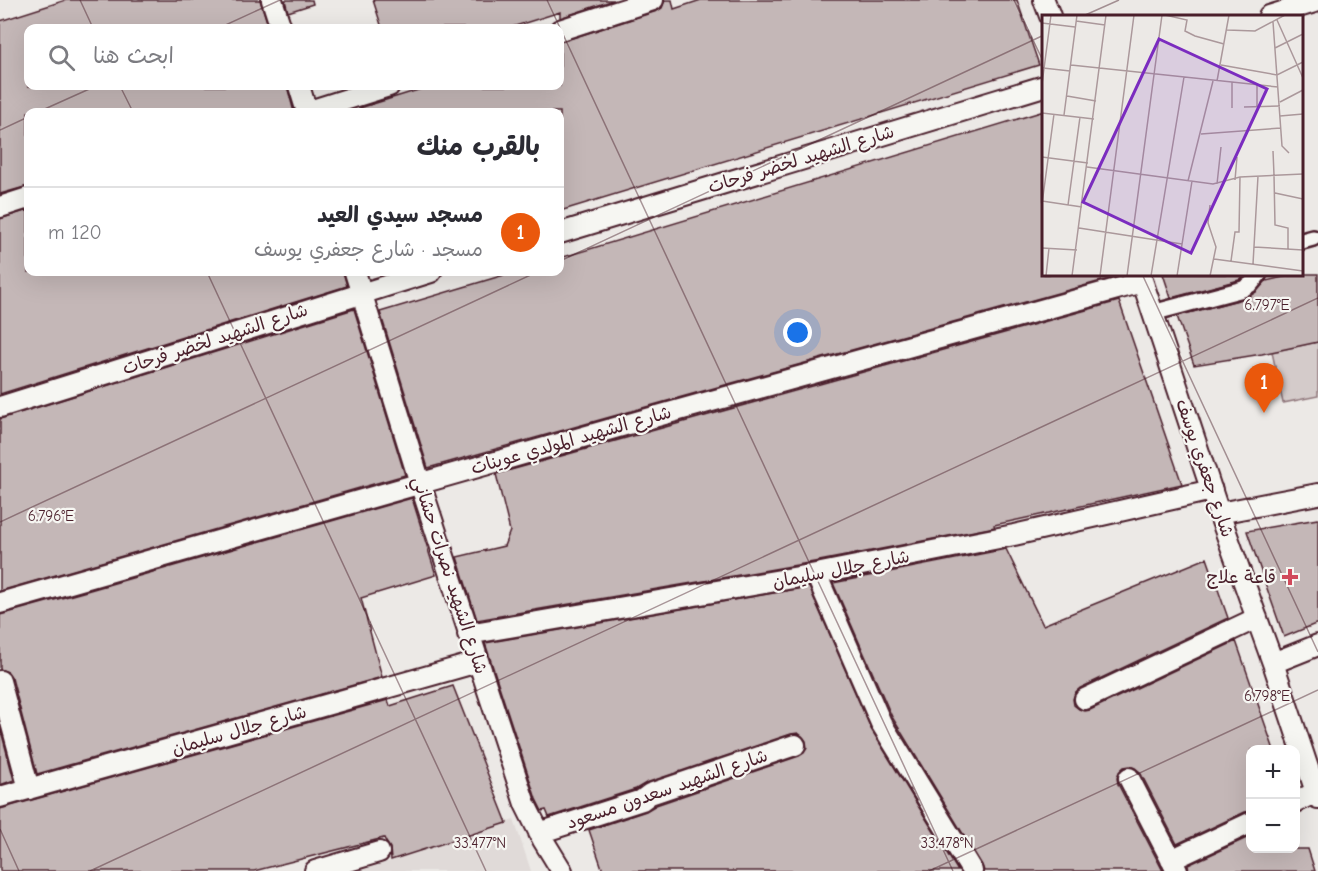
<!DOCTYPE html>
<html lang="ar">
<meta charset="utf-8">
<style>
:root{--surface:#fff;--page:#f2f2f3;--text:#2b2b33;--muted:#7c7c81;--line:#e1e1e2;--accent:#ea580c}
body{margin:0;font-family:"Comic Neue","Playpen Sans Arabic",sans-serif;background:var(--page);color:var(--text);direction:rtl}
.controls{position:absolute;right:18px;bottom:18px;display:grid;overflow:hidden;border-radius:12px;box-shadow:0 6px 24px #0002}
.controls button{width:54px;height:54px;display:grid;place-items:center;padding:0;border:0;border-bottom:2px solid var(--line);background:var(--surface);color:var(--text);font:30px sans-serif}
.you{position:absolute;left:798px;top:333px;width:21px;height:21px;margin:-15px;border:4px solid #fff;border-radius:50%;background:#1a73e8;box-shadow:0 0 0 9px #1a73e833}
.badge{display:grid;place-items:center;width:39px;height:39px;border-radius:50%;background:var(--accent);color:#fff;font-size:20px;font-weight:700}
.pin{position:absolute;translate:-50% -50px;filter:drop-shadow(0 2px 3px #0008)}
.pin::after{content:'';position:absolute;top:32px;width:21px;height:18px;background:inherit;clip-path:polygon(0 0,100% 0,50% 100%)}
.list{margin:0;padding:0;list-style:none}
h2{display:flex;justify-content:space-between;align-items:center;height:78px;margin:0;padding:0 24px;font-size:26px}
h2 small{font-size:20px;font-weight:400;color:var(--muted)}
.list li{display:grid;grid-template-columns:39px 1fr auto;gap:18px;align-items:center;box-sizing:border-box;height:90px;padding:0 24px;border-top:2px solid var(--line)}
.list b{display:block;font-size:22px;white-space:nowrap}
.list p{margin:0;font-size:20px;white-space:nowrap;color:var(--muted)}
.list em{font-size:20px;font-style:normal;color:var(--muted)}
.icon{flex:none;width:33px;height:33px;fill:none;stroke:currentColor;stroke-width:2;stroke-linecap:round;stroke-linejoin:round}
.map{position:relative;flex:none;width:1318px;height:871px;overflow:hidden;direction:ltr}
.search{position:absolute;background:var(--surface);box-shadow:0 6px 24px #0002;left:24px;top:24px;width:540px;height:66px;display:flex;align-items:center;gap:15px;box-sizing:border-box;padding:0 21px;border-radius:12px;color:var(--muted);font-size:22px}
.panel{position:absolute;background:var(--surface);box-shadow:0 6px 24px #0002;left:24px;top:108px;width:540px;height:168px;border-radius:12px;direction:rtl}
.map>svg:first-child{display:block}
.built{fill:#e0dad8}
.green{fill:#d4cbca;stroke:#8f757a;stroke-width:1.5}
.building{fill:#c4b7b7;stroke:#4a1f2b;stroke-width:1.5}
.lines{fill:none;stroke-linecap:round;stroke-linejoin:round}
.pedestrian-casing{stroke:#4a1f2b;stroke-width:20}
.minor-casing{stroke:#4a1f2b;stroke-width:24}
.pedestrian{stroke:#f6f6f2;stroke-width:15}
.minor{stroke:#f6f6f2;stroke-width:20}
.ticks{fill:none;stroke:#4a1f2b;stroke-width:1.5;stroke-opacity:0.45}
.poi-dot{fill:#d1495b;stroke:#f6f6f2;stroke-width:2}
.labels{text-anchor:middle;stroke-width:4.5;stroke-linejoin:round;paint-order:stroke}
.street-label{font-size:18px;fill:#4a1f2b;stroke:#f6f6f2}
.poi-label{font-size:18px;fill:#4a1f2b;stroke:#f6f6f2;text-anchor:end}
.inset-road{fill:none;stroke:#ab989b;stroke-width:1.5}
.view{fill:#7b2cbf;fill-opacity:0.15;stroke:#7b2cbf;stroke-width:3}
.inset-edge{fill:none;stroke:#4a1f2b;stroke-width:3}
.ticks-label{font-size:15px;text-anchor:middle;fill:#4a1f2b;stroke:#f6f6f2;stroke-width:4.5;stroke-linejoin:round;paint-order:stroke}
</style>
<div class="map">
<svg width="1318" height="871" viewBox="0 0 1318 871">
<rect width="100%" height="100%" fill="#ece9e6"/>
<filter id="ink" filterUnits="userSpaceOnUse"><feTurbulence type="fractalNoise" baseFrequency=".0167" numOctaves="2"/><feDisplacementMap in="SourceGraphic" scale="12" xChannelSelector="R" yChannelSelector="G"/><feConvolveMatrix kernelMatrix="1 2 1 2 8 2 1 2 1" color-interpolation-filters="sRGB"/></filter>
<g filter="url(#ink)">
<path class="built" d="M514,820l17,51h-171z"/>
<path class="green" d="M1318,342v54l-35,7 -11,-51z"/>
<path class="building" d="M66,0h194l9,28h-241v58h259l7,26h-266v74l-28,8v-173z
M285,0h27l1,4 -25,8z
M373,0h241l-54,18v-6l-51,16h-127z
M665,0h7l2,9 27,-9h316l22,65 -479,146v-99h-199l-1,-4 71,-22h129v-44l97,-31 5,-3z
M1044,111v163h66l2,4 -416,115 -268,75 -48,-156 134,-40h46v-14z
M28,210v62h315l4,14 -347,108v-175z
M1163,274h83l-7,6 -68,18z
M1296,274h22v68l-56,12 -68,11 -17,-49 69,-18 10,-6 10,-11z
M1119,301l63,183 -188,41 1,2 -181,35 -337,58 -20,-63 47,-11 6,-15 -14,-57z
M354,309l51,166 -405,116v-172z
M412,498l24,77 -75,23 21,79 -345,97 -25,-96 -4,-6 -8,-3v-54l83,-23z
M1318,519v104l-34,14 -37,-106z
M1006,549l37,76 164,-67 21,60 -148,70 -5,5 -2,6 1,6 5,4 6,2 5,-1 146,-69 38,109h-23v61l-6,1 -68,32 -37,-72 -5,-4 -5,-2 -6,1 -5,5 -2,6 1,6 45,87h-179l-2,-6 -90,-148 -59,-134z
M809,587l62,142 87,142h-355l-14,-41 57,-19 10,-6 143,-49 5,-3 3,-5 -1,-7 -4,-5 -4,-3 -7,1 -145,49 -10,6 -87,28 -3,-7 -4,1 -6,-12 -51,-156z
M453,686l54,137 -116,37 -1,-12 -4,-6 -2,-4 -130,33h-254v-62l388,-109 2,6z
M0,727l14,53 -14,5z
M1251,836v13h57l7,22h-126l-1,-6z"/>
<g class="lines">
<g class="pedestrian-casing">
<path id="pedestrian" d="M1302,241l11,-3
M1152,313l91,-24 8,-5 8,-10"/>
</g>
<g class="minor-casing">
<path id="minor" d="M272,0l9,28
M1044,0l6,16
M1269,16l49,-15
M560,30l93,-30
M299,86l8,26
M306,112l83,-26
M0,207l28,-9
M560,233l484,-147
M355,272l65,211 105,321 18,36 19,31
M1140,274l79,239 54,150 45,135
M0,407l431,-135
M1219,513l99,-19
M816,574l65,149 91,148
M0,603c213,-59 424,-122 636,-181 169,-48 338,-93 506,-140
M468,634l348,-60 198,-39 198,-45
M1273,663l45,-18
M0,681l29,108
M1085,699l172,-81
M1129,778l48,93
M0,797l478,-135
M1296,802l20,-10
M539,833l103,-33 8,-6 145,-49
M1171,860l79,-37
M315,871l64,-19"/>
</g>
<use href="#pedestrian" class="pedestrian"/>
<use href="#minor" class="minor"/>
</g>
</g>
<path class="ticks" d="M80,0l13,28M547,0l406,871M1014,0l30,63M1083,16l36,-16M219,28l61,-28M120,86l13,26M38,112l58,-26M0,130l28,-13M560,261l484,-226M207,272l279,599M1142,274l176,378M0,522l537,-250M0,829l19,42M90,871l1228,-573M929,871l389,-181"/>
<path class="poi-dot" d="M1287 568h6v6h6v6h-6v6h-6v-6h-6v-6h6z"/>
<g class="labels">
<g class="street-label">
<text transform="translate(801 159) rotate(-17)" y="6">شارع الشهيد لخضر فرحات</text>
<text transform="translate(215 339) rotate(-18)" y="6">شارع الشهيد لخضر فرحات</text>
<text transform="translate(571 440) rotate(-16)" y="6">شارع الشهيد المولدي عوينات</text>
<text transform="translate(1205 468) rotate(71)" y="6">شارع جعفري يوسف</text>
<text transform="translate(841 569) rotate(-11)" y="6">شارع جلال سليمان</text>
<text transform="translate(450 575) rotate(72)" y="6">شارع الشهيد نصرات حشاني</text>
<text transform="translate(239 730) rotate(-16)" y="6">شارع جلال سليمان</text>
<text transform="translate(667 789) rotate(-19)" y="6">شارع الشهيد سعدون مسعود</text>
</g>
<g class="poi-label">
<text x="1276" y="583">قاعة علاج</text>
</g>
</g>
<g transform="translate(1042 15)">
<rect width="261" height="261" fill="#ece9e6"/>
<path class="inset-road" d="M123,0l22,5 -2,11 10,5 29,8M235,5l26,58M34,6l29,4M231,7l9,124 7,7M0,8l33,4M185,15l28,1 30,-16M233,33l28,-14M29,50l207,22M179,50l56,10 26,-13M1,53l27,3M175,66l12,-66M190,67v26M0,69l9,-69M215,70v22M25,81l29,5M238,87l23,-12M202,92l36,-1M0,98l52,6M22,100l13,-100M238,101l23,-2M159,119l80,-6M231,136l1,24M0,142l46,6M45,152l126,17 27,-7 63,-3M232,160l1,50 13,3v22M193,165l2,-23M146,166l25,-100M175,169l4,-37M233,178l28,6M0,186l40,6M0,189l12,-90M26,190l12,-88M37,213l103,16M212,232l49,3M0,233l35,2M172,244l89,12M189,246l4,-29h4l1,-55M211,249l5,-88M4,261l3,-28M30,261l34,-261M58,261l34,-261M85,261l35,-261M109,261l33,-199M135,261l15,-95M168,261l6,-29 -8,-24 2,-18"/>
<path class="view" d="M117,24l108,50 -76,164 -108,-51z"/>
<rect width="261" height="261" class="inset-edge"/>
</g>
<g class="ticks-label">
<text x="1267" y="310">6.797°E</text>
<text x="51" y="521">6.796°E</text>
<text x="1267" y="701">6.798°E</text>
<text x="480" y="848">33.477°N</text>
<text x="947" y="848">33.478°N</text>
</g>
</svg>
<div class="controls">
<button>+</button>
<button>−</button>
</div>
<div class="you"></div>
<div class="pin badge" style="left:1264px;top:413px">1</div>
<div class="search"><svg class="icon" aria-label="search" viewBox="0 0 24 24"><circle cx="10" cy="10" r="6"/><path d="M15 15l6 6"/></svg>ابحث هنا</div>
<section class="panel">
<h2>بالقرب منك<small></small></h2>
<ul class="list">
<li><span class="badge">1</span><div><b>مسجد سيدي العيد</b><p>مسجد · شارع جعفري يوسف</p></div><em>120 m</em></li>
</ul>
</section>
</div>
